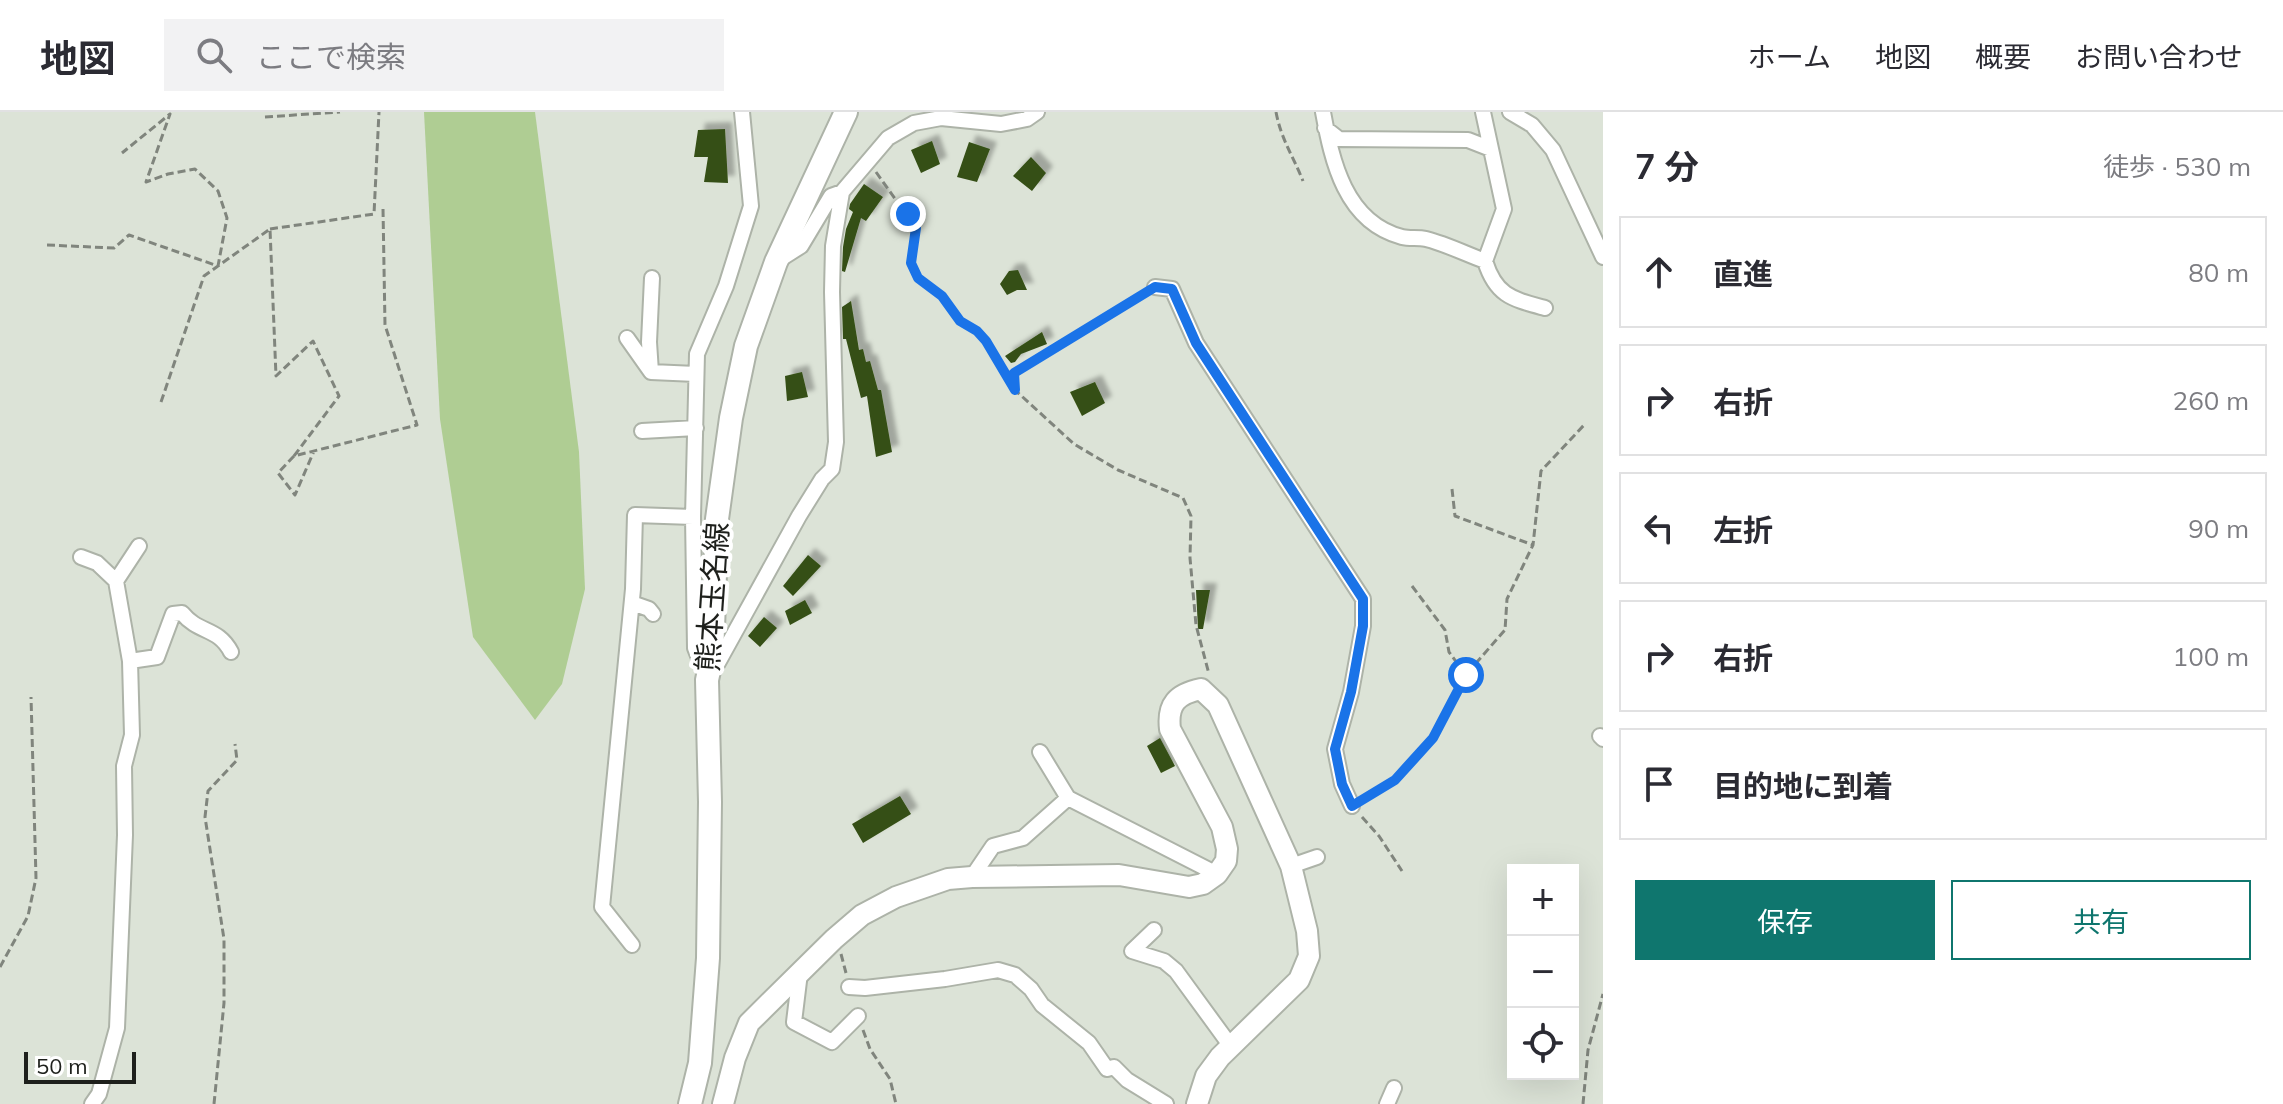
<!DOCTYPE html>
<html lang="ja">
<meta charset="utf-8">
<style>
:root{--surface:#fff;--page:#f2f2f3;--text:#2b2b33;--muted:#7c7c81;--line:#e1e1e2;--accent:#0f766e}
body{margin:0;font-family:Mulish,"Noto Sans JP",sans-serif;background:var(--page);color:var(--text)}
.controls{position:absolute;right:24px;bottom:24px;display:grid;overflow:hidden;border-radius:0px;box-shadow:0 8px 32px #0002}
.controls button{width:72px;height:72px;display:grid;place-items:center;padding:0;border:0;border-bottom:2px solid var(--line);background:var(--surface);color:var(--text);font:40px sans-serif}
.scale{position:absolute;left:24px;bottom:20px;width:112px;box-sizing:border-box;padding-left:8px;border:4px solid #1e201c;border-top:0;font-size:22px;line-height:28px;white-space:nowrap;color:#1e201c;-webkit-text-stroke:6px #fff;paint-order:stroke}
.stop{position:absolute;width:24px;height:24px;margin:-18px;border:6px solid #1a73e8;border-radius:50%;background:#fff}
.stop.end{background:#1a73e8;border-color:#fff;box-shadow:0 2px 8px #0008}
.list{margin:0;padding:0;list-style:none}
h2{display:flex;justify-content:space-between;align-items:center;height:104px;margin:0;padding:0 32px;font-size:34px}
h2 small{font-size:26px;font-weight:400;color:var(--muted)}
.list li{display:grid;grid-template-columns:52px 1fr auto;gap:24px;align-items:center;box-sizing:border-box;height:112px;margin:0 16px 16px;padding:0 16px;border:2px solid var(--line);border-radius:0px}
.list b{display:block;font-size:30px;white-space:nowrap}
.list em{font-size:26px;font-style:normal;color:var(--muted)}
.actions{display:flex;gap:16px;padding:24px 32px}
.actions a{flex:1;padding:18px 0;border:2px solid var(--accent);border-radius:0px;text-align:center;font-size:28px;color:var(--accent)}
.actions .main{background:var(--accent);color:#fff}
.icon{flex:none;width:44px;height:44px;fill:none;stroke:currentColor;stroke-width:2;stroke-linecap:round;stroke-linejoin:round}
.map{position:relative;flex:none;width:1603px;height:992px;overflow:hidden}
header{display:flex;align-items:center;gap:48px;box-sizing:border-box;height:112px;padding:0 40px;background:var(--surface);border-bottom:2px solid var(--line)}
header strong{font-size:38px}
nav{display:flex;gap:44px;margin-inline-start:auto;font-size:28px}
.search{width:560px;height:72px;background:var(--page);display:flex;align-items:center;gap:20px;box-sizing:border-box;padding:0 28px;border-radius:0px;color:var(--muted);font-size:30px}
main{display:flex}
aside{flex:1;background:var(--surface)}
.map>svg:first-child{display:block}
.green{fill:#afcd93}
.building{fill:#354f15;filter:url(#shadow)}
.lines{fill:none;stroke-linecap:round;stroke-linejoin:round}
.street-casing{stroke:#adb3a8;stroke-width:18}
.secondary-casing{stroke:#adb3a8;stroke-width:24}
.primary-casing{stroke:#adb3a8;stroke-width:26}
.path{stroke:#80857d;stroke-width:3;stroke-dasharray:8 4;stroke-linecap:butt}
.street{stroke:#fff;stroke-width:14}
.secondary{stroke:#fff;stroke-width:20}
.primary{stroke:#fff;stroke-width:22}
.route{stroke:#1a73e8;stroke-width:10}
.labels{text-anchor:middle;stroke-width:8;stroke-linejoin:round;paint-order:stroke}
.street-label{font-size:30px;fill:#1e201c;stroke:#fff}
</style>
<header>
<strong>地図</strong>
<div class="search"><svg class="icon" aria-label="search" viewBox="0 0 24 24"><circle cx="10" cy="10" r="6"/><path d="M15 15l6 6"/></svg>ここで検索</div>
<nav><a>ホーム</a><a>地図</a><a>概要</a><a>お問い合わせ</a></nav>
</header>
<main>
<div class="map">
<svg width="1603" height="992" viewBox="0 0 1603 992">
<defs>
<filter id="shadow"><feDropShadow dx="7" dy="-7" stdDeviation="2" flood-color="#0004"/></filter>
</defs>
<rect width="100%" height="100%" fill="#dce3d7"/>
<path class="green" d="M424,0h111l44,340 6,137 -23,95 -27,36 -62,-83 -33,-218z"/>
<path class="building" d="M725,17l3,54 -24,-1 4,-25h-14l4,-27z
M932,29l8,23 -19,9 -10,-23z
M969,30l21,7 -13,33 -20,-5z
M1031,45l15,16 -14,18 -19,-15z
M864,72l19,13 -17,24 -5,-3 -16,54 -3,-1 1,-24 3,-18 7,-17 -4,-3 1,-5z
M1018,158l9,20h-10l-10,5 -7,-11 9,-13z
M851,189l8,49 4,-1 3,13 4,-1 8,29h3l11,62 -16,5 -9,-61 -6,2 -15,-59h-3l-1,-32z
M1042,220l5,12 -26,10 -6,8 -4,1 -6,-7z
M802,260l6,25 -21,4 -2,-25z
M1095,270l10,21 -23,13 -12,-24z
M808,443l13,11 -28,30 -10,-10z
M1196,478h14l-7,39h-5z
M805,488l7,13 -22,12 -5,-14z
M764,505l13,11 -17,19 -12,-11z
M1160,626l15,28 -14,7 -14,-27z
M900,684l11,18 -48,29 -11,-19z"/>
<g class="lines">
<g class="street-casing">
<path id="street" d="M1323,0c9,49 22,110 79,125 8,2 16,0 24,2 20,5 40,15 59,22l19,-52 -21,-97
M1510,0l22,13 21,25 50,107
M1325,16l14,11 129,1 23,9
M779,148l22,-14 30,-50 11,-4
M1485,149c11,35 27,38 60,47
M1155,175l17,2 24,54 167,256v27l-12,66 -16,57 7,35 10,22
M627,226l24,34 45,2
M651,260l-2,-30 3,-64
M642,319l54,-3
M81,445l16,6 19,18
M632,491l17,6 4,5
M130,549l-14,-80 23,-35
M714,558l85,-154 23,-37 10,-10 4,-27 -4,-150 1,-46 9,-54 46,-54 26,-15 27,-5 60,6 26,-5 10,-7
M706,564l-11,-28 -2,-131 4,-163 29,-68 25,-80 -9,-94
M1600,624l3,3
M1040,640l28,46 149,76
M1291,754l26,-9
M972,765l21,-31 30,-8 45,-40
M1154,818l-22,21 32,10 12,10 54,74
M632,833l-30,-38 31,-318 2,-74 58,2
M800,861l-6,49 38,20 26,-26
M849,875l16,1 80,-9 53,-9 17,5 16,14 11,16 47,38 18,26 7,-2 13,13 39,24
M92,992l7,-10 18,-66 8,-193 -1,-69 8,-31 -2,-74 27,-4 16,-43 9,-1c17,21 36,14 49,39
M1387,992l7,-16"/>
</g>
<g class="secondary-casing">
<path id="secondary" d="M723,992l12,-46 14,-35 85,-84 28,-24 34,-18 52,-18 24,-2 147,-2 70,12 14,-3 14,-10 9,-13 1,-12 -5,-22 -52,-98c-3,-25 7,-35 31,-40l17,16 73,161 16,65 2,25 -10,24 -79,77 -14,19 -9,28"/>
</g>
<g class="primary-casing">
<path id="primary" d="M690,992l10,-41 8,-105 2,-156 -3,-122 5,-24 5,-137 14,-101 15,-72 30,-84 70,-150"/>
</g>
<path class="path" d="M1276,0c5,27 17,44 27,69
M265,5l75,-5
M876,60l40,56 -5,35 7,15 24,18 18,25 17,10 9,10 27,46
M270,117l104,-15 5,-102
M47,133l67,3 15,-13 89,31 9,-48 -9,-27 -23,-22 -27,5 -22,8 24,-68 -48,39
M1145,182l-131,79 1,17 59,54 44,26 65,28 8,18 -1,42 6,67 13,49
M161,290l43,-126 66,-47 6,147 37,-35 26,55 -45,60 123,-31 -32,-100 -2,-117
M294,344l-16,17 17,22 19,-44
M1452,377l3,27 78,29
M1412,474l33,44 4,22 17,23
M1363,687l32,-19 38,-42 29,-59 43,-49 2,-31 26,-54 8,-74 44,-47
M1362,705l17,19 23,35
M841,842l5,19
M0,855l28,-51 8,-38 -5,-181
M863,918l7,19 20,30 6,25
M214,992l10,-101v-64l-19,-122 3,-26 29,-31 -2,-16
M1583,992l5,-54 15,-56"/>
<use href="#street" class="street"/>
<use href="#secondary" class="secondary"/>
<use href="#primary" class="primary"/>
</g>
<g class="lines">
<path class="route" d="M908,102l8,14 -5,35 7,15 24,18 18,25 17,10 9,10 29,49 -1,-17 141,-86 17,2 24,54 167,256v27l-12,66 -16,57 7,35 10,22 43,-26 38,-42 33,-63"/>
</g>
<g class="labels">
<g class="street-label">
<text transform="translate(713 485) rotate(-86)" y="10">熊本玉名線</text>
</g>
</g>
</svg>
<div class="controls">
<button>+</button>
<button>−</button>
<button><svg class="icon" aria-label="locate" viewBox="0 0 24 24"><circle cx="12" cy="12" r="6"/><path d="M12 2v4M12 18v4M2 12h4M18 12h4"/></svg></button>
</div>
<div class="scale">50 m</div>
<div class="stop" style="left:1466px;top:563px"></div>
<div class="stop end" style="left:908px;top:102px"></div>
</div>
<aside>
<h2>7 分<small>徒歩 · 530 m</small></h2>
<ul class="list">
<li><svg class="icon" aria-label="ahead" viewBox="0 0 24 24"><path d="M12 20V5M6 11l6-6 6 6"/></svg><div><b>直進</b></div><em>80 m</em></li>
<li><svg class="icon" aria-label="right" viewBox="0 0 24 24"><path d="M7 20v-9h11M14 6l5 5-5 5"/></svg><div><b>右折</b></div><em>260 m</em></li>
<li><svg class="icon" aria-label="left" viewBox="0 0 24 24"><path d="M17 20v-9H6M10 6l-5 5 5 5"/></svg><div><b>左折</b></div><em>90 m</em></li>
<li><svg class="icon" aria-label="right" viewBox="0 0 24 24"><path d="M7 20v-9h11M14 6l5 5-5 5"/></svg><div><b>右折</b></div><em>100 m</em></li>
<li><svg class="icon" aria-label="arrive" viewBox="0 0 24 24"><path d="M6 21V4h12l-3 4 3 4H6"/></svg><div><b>目的地に到着</b></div></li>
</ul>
<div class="actions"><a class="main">保存</a><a>共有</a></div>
</aside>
</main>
